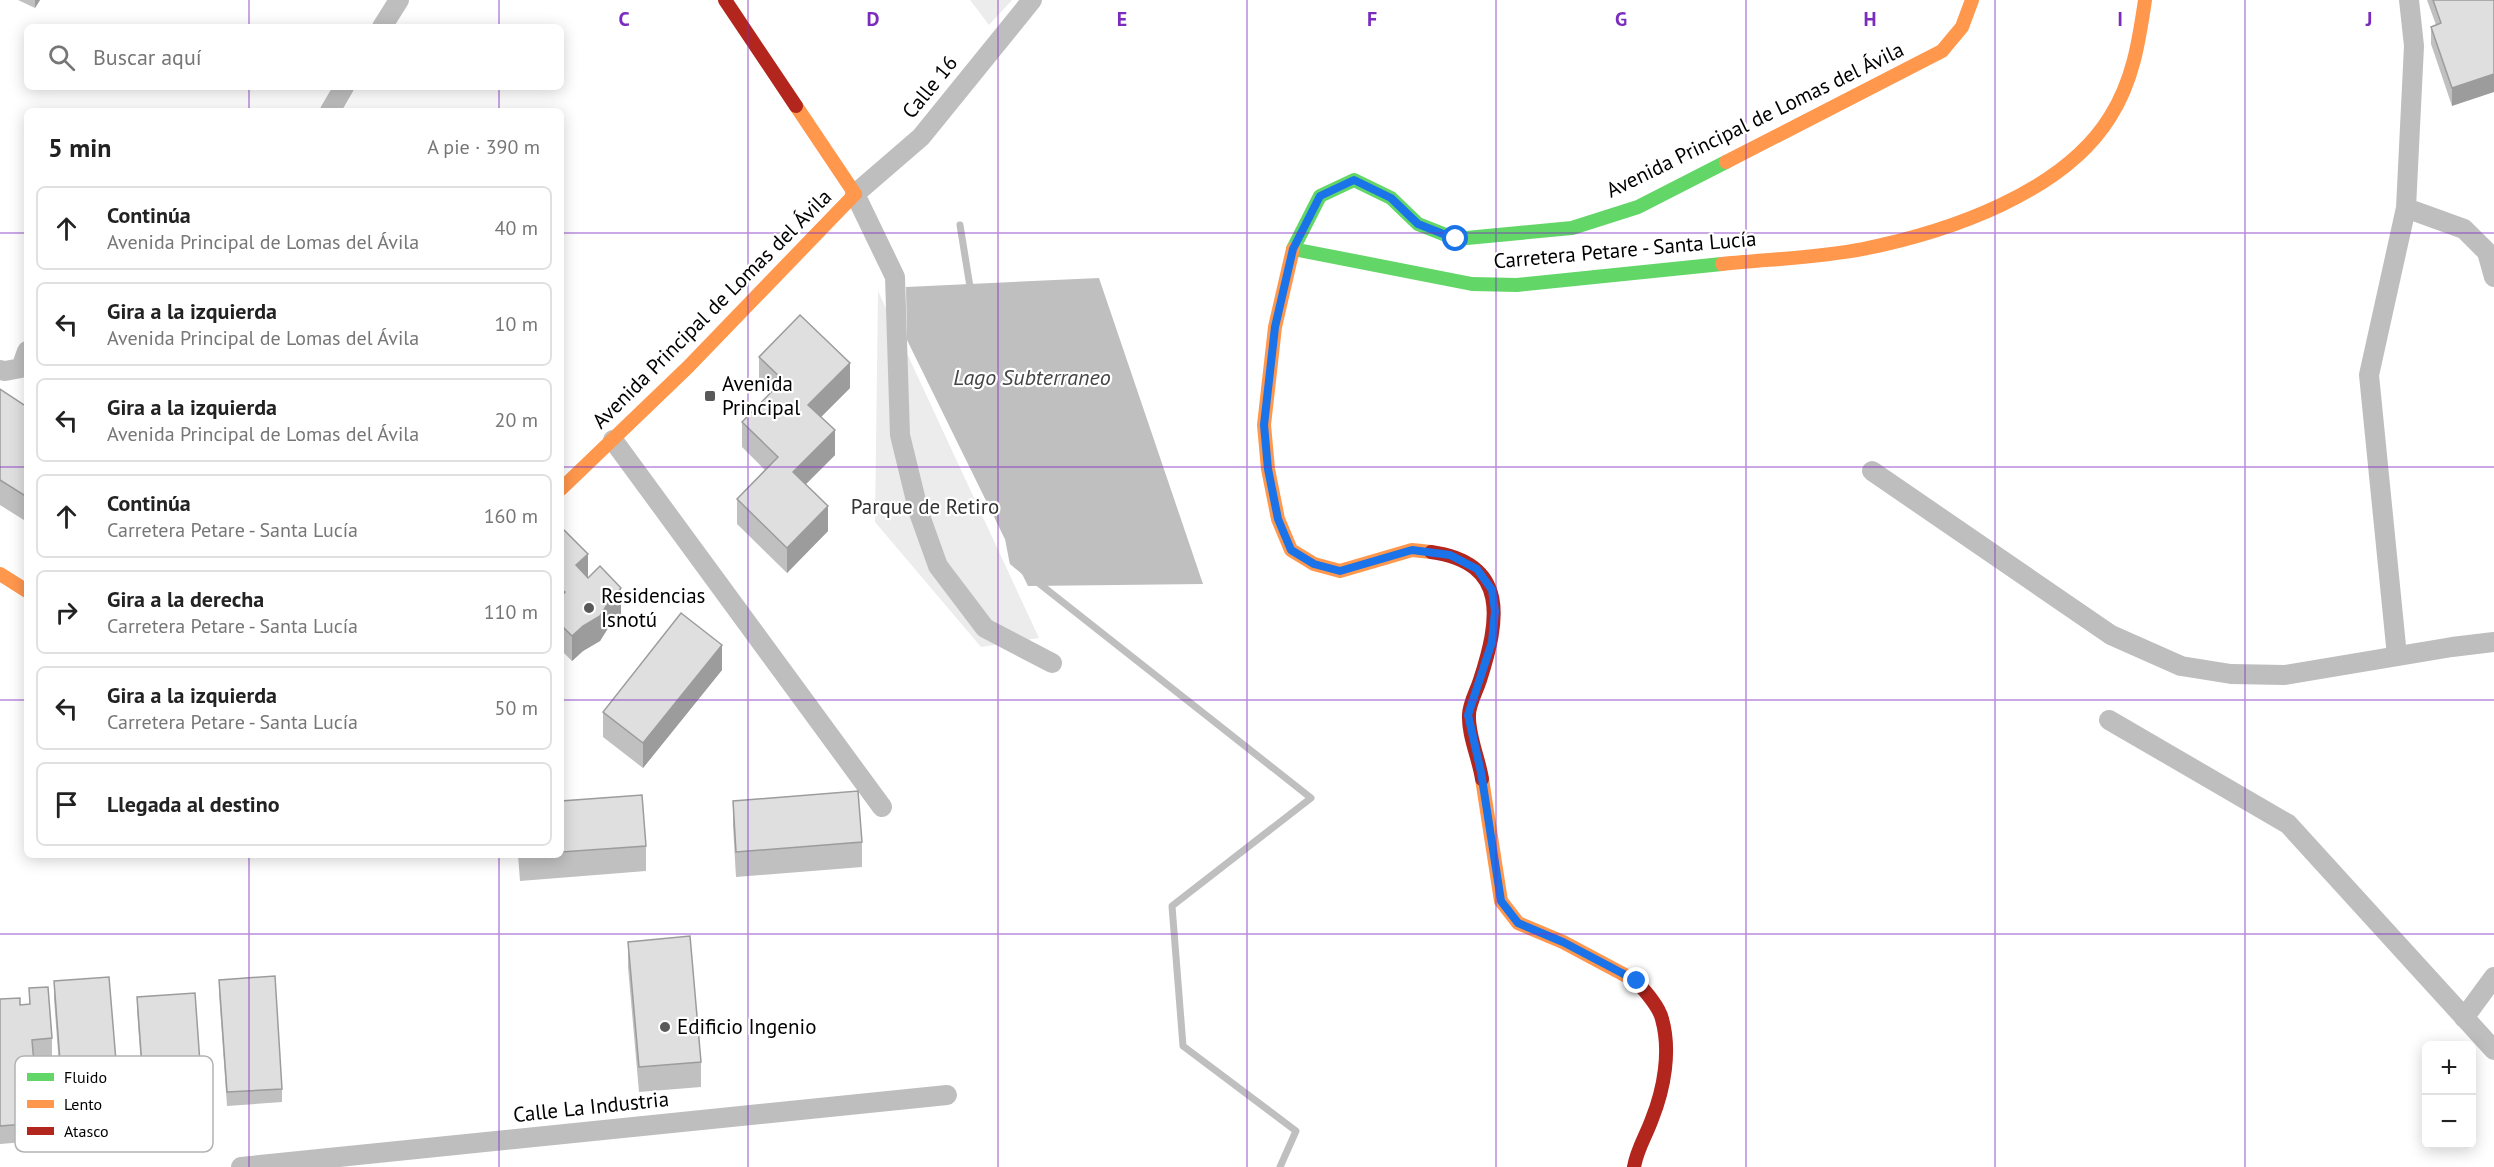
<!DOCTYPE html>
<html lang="es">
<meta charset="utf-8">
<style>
:root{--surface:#fff;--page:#f6f6f6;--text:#222;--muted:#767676;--line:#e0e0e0}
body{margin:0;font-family:"PT Sans",sans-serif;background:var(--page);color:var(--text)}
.controls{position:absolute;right:18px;bottom:18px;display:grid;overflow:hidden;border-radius:9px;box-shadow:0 3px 15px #0003}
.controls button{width:54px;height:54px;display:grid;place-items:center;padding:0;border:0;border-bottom:2px solid var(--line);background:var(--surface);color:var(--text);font:30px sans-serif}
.stop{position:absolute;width:18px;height:18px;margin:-14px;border:4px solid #1a73e8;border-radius:50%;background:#fff}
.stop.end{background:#1a73e8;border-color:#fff;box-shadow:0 2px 6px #0008}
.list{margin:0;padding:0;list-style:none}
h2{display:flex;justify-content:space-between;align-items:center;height:78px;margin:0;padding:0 24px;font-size:26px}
h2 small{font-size:20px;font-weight:400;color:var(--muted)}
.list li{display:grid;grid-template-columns:39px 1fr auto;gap:18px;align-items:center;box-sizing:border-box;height:84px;margin:0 12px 12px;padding:0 12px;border:2px solid var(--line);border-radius:9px}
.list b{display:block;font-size:22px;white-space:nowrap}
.list p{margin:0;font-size:20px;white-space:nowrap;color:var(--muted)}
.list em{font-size:20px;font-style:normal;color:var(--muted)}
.icon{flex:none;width:33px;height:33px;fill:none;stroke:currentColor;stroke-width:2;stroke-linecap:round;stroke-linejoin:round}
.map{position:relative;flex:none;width:2494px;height:1167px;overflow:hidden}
.search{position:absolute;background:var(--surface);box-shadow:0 3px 15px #0003;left:24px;top:24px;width:540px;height:66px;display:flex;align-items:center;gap:15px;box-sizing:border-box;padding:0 21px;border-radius:9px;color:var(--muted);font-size:22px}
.panel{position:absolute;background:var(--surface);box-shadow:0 3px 15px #0003;left:24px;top:108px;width:540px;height:750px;border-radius:9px}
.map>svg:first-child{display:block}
.green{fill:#ececec}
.water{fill:#bfbfbf}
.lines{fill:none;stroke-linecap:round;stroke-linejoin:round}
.stream{stroke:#bfbfbf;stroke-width:7}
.street{stroke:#bebebe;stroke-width:20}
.fast{stroke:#63d668;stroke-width:14}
.slow{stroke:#ff974d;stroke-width:14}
.jam{stroke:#b3261e;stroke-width:14}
.wall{fill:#c0c0c0}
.shaded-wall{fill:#9c9c9c}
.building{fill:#dfdfdf;stroke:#9c9c9c;stroke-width:1.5}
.route{stroke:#1a73e8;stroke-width:8}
.grid{fill:none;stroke:#7b2cbf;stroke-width:1.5;stroke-opacity:0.55}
.poi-dot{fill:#595959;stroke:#fff;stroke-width:2}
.labels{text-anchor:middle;stroke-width:4.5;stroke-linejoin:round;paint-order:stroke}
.street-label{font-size:21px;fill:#000;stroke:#fff}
.poi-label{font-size:21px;fill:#000;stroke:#fff;text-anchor:start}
.park-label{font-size:21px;fill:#333;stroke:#fff}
.water-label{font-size:22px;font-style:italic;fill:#444;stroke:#fff}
.key{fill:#fff;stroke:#b2b2b2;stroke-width:1.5}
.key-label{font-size:16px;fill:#000}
.grid-label{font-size:20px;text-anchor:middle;font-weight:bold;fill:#7b2cbf;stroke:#fff;stroke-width:4.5;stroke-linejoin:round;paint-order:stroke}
</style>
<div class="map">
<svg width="2494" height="1167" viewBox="0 0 2494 1167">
<rect width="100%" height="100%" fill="#fff"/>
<path class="green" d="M970,0h42l-23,25z
M878,291l161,347 -58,9 -106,-125z"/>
<path class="water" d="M1099,278l104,306 -175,2 -121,-246 -1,-53z"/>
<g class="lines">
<path class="stream" d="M960,225l11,68
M1009,541l4,21 12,10
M1036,581l275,217 -139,108 11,140 113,85 -16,36"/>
<path class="street" d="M1032,0l-111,137 -66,57 40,83 5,158 19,78 19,53 47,62 67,35
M382,27l17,-27
M330,111l14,-24
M2406,208l58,21 23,23 7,25
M0,370l5,1 16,-3 6,-17
M613,440l269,367
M1872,471l239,164 70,31 50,8 54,1 167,-28 42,-5
M2397,656l-28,-281 37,-167 8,-162 -5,-46
M2109,720l179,104 206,226
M2464,1018l30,-41
M241,1167l706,-72"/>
<path class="fast" d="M1293,249l179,35 45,1 205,-21
M1293,249l27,-53 34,-16 37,18 27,26 38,15 116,-11 66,-21 88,-45"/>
<path class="slow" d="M1726,162l216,-111 20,-24 10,-27
M1293,249l-18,78 -11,98 4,44 10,50 13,31 23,14 26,7 72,-21 19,2
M1722,264c47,-5 95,-6 141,-15 85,-17 200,-56 247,-132 23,-36 29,-76 35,-117
M561,489l127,-122 167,-173 -59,-88
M0,574l27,17
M1482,779l19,122 17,22 45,19 73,39"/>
<path class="jam" d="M725,0l71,106
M1431,552c79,11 68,69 49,128 -3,10 -11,24 -11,35 -1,20 10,44 13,64
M1634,1167c3,-18 12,-31 18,-48 12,-30 19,-68 10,-100 -3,-13 -17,-28 -26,-38"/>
</g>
<path class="wall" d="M18,0h22l-5,8z
M2427,0h67l-42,106 -21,-62v-17l5,-2z
M759,357l91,31 -29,29 14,38 -29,29 22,47 -41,42 -50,-49v-25l28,-29 -23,-23v-25l29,-29 -12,-11z
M0,389l27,18v115l-27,-17z
M561,527l27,51 33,36 -11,11 -10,16 -17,10 -11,10 -11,-11z
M722,670l-79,98 -40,-31v-25z
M561,801l85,45v25l-126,10 -2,-26h43z
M733,801l129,41v25l-126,10 -3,-51z
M628,942l73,120v25l-62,5 -11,-125z
M219,980l63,109v13l-55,4 -8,-113z
M54,981l65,116v18l-56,4 -9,-120z
M29,988l23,50v18l-18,1 5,66v18l-39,3v-145l20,6h9z
M137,997l64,80v13l-28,2 -1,-14 -30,2 -5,-70z"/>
<path class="shaded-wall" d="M35,0h5l-5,8z
M2494,74v18l-42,14v-18z
M850,363v25l-42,42v-25z
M835,430v25l-42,42v-25z
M828,506v25l-41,42v-25z
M588,554v25l-12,-14z
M621,588v26l-11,11 -10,16 -17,10 -11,10v-25z
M722,645v25l-79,98v-25z"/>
<path class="building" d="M2433,0h61v74l-42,14 -21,-61 10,-4z
M800,315l50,48 -42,42 27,25 -42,42 35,34 -41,42 -50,-49 41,-42 -36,-35 41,-42 -24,-23z
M0,389l27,18v90l-27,-17z
M561,527l27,27 -12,11 12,13 12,-12 21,22 -11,12 -10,16 -17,10 -11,10 -11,-11v-29l4,-4 -4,-3z
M681,613l41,32 -79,98 -40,-31z
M858,791l4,51 -126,10 -3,-51z
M642,795l4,51 -85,6v-51z
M690,936l11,126 -62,5 -11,-125z
M275,976l7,113 -55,3 -8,-112z
M109,977l10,120 -56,4 -9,-120z
M48,987l4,51 -20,2 7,83 -39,3v-127l20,-1v7l10,-1 -1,-16z
M195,993l6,84 -28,2 -1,-15 -30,2 -5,-69z"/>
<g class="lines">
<path class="route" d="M1456,239l-38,-15 -27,-26 -37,-18 -34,16 -27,53 -18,78 -11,98 4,44 10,50 13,31 23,14 26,7 72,-21 38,5 27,14 15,21 3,21 -3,31 -24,73 13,57 20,129 17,22 45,19 74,39"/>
</g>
<path class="grid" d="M249,0v27M499,0v27M748,0v1167M998,0v1167M1247,0v1167M1496,0v1167M1746,0v1167M1995,0v1167M2245,0v1167M249,87v24M499,87v24M0,233h27M561,233h1933M0,467h27M561,467h1933M0,700h27M561,700h1933M249,855v312M499,855v312M0,934h2494"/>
<g class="poi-dot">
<rect x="704" y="390" width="12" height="12" rx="3"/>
<circle cx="589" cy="608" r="6"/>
<circle cx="665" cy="1027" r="6"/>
</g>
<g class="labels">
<g class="street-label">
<text transform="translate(930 87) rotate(-51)" y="7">Calle 16</text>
<text transform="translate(1755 120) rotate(-26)" y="7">Avenida Principal de Lomas del Ávila</text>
<text transform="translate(1625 250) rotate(-5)" y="7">Carretera Petare - Santa Lucía</text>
<text transform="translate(712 309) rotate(-45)" y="7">Avenida Principal de Lomas del Ávila</text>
<text transform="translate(591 1107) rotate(-6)" y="7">Calle La Industria</text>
</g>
<g class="poi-label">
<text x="722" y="391">Avenida<tspan x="722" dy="24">Principal</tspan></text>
<text x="601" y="603">Residencias<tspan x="601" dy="24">Isnotú</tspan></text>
<text x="677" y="1034">Edificio Ingenio</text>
</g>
<g class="park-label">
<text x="925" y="514">Parque de Retiro</text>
</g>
<g class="water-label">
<text x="1032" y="385">Lago Subterraneo</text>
</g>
</g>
<rect x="15" y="1056" width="198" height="96" rx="9" class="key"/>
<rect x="27" y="1073" width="27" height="8" fill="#63d668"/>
<rect x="27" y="1100" width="27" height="8" fill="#ff974d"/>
<rect x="27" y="1127" width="27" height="8" fill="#b3261e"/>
<g class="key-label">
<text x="64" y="1083">Fluido</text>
<text x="64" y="1110">Lento</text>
<text x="64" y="1137">Atasco</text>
</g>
<g class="grid-label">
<text x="624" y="26">C</text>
<text x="873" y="26">D</text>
<text x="1122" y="26">E</text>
<text x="1372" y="26">F</text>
<text x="1621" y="26">G</text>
<text x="1870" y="26">H</text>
<text x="2120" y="26">I</text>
<text x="2369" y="26">J</text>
</g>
</svg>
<div class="controls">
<button>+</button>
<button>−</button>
</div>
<div class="stop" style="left:1456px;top:239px"></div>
<div class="stop end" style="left:1637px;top:981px"></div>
<div class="search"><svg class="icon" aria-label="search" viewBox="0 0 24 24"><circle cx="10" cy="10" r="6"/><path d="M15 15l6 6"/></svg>Buscar aquí</div>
<section class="panel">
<h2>5 min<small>A pie · 390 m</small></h2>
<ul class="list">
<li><svg class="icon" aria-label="ahead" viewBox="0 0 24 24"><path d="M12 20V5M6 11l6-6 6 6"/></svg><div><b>Continúa</b><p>Avenida Principal de Lomas del Ávila</p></div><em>40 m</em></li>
<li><svg class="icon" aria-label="left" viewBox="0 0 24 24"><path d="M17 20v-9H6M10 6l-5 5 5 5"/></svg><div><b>Gira a la izquierda</b><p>Avenida Principal de Lomas del Ávila</p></div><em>10 m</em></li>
<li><svg class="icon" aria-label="left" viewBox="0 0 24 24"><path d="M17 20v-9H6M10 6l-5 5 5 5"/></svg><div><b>Gira a la izquierda</b><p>Avenida Principal de Lomas del Ávila</p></div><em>20 m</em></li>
<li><svg class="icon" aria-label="ahead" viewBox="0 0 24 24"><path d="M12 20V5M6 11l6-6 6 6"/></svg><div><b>Continúa</b><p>Carretera Petare - Santa Lucía</p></div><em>160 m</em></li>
<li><svg class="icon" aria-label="right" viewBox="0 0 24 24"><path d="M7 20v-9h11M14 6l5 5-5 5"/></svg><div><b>Gira a la derecha</b><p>Carretera Petare - Santa Lucía</p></div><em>110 m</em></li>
<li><svg class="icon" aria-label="left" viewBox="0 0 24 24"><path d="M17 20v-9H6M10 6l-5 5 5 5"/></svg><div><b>Gira a la izquierda</b><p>Carretera Petare - Santa Lucía</p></div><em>50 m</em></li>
<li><svg class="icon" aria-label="arrive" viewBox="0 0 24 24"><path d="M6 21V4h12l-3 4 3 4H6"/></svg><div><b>Llegada al destino</b></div></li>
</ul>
</section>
</div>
